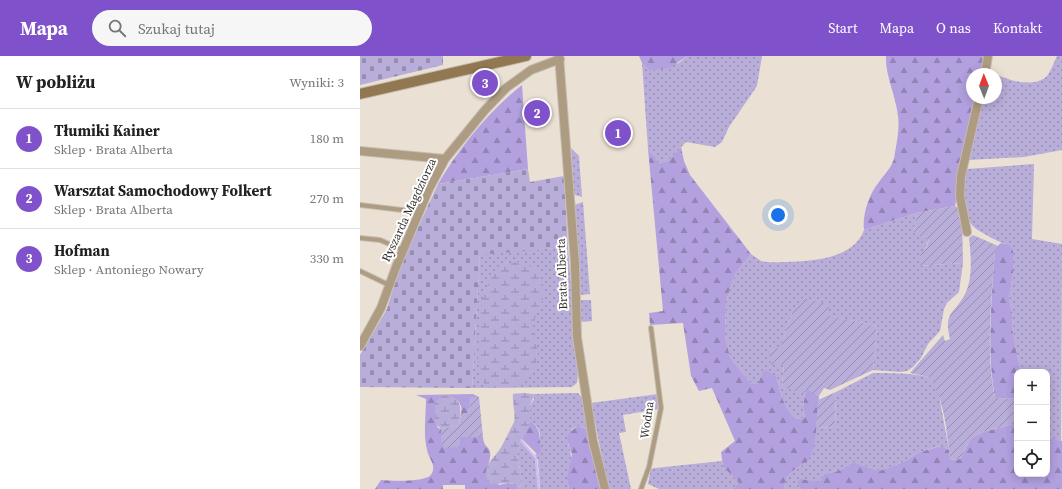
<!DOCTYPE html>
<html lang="pl">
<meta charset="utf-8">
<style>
:root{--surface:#fff;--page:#f6f6f6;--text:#202124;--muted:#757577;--line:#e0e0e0;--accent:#7f51ca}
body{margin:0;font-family:"Source Serif 4",serif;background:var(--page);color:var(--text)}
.controls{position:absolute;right:12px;bottom:12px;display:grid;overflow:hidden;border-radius:8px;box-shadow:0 2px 10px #0003}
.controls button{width:36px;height:36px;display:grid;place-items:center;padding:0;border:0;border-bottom:1px solid var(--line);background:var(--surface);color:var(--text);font:20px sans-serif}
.compass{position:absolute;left:606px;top:12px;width:36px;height:36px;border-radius:50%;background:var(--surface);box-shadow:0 2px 10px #0003;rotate:359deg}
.you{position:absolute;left:418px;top:159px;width:14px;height:14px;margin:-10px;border:3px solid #fff;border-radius:50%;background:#1a73e8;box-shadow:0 0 0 6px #1a73e833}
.badge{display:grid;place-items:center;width:26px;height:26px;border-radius:50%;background:var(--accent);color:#fff;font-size:13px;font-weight:700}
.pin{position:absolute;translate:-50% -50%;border:2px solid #fff;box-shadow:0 1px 4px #0006}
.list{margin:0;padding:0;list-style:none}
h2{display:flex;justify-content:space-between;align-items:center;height:52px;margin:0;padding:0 16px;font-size:17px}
h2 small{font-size:13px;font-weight:400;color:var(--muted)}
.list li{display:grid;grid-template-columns:26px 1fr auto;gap:12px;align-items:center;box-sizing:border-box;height:60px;padding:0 16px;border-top:1px solid var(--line)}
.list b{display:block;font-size:15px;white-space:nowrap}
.list p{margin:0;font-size:13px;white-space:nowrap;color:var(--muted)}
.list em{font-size:13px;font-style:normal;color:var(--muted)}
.icon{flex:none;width:22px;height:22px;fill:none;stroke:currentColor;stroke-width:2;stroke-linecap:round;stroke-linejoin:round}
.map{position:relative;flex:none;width:702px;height:433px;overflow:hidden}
header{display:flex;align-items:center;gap:24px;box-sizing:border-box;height:56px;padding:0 20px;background:var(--accent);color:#fff}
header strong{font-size:19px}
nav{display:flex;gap:22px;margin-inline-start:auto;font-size:14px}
.search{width:280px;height:36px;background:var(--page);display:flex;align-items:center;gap:10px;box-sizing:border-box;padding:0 14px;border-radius:22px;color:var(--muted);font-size:15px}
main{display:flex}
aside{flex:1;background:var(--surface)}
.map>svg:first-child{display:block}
.grass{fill:url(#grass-dots)}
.forest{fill:url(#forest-firs)}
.wetland{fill:url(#wetland-marsh)}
.cemetery{fill:url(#cemetery-stones)}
.garden{fill:url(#garden-furrows)}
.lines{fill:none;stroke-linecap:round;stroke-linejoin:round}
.stream{stroke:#cebbfc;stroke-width:2}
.lane-casing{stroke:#c6beb2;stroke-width:6}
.street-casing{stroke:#c6beb2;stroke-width:10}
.secondary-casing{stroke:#c6beb2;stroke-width:12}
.lane{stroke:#ad9b82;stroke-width:4}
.street{stroke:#ad9b82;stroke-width:8}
.secondary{stroke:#927852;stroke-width:10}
.labels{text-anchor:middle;stroke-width:4;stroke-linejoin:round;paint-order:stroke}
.street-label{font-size:12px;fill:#34312c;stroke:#fff}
</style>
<header>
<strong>Mapa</strong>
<div class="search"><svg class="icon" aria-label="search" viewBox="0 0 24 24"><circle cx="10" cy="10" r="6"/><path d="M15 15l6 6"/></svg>Szukaj tutaj</div>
<nav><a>Start</a><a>Mapa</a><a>O nas</a><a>Kontakt</a></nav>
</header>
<main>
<aside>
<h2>W pobliżu<small>Wyniki: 3</small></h2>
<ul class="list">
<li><span class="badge">1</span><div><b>Tłumiki Kainer</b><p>Sklep · Brata Alberta</p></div><em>180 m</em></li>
<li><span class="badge">2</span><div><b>Warsztat Samochodowy Folkert</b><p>Sklep · Brata Alberta</p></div><em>270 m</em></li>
<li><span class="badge">3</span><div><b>Hofman</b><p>Sklep · Antoniego Nowary</p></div><em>330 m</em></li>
</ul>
</aside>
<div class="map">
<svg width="702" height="433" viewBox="0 0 702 433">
<defs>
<pattern id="grass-dots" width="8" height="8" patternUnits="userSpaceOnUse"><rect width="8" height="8" fill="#b9add9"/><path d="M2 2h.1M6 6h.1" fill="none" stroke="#978db0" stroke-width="1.8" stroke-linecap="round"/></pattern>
<pattern id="forest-firs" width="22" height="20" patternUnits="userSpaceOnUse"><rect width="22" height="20" fill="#b2a0df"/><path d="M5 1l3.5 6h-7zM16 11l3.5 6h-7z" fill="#9283b5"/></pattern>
<pattern id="wetland-marsh" width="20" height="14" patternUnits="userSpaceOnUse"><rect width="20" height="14" fill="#b9add9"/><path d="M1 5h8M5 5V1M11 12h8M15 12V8" fill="none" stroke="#978db0"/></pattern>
<pattern id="cemetery-stones" width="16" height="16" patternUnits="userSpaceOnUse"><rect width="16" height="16" fill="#b9add9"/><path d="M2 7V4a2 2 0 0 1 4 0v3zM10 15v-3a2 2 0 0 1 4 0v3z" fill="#978db0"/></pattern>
<pattern id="garden-furrows" width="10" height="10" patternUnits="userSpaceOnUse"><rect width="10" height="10" fill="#b9add9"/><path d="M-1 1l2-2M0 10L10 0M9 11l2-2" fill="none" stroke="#978db0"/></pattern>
</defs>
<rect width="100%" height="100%" fill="#eae1d4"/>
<path class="grass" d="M327,0h75l-5,30 -28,41 -7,15 -7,5 -29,-5 -18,19 -11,2 -9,-14 -6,-86 9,7 28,-7z
M697,0h5v94l-38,7 -55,3 14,-62h13v-24c13,7 39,14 51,2 4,-5 7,-14 10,-20z
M211,92l8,8 3,41 -7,-2 -2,-4z
M674,108l-2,75 30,5 -1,197 -14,-4v-65h-25l-3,-8 -7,-36 1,-11 -4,-18 4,-25 -5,-30c-8,-1 -14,-5 -20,-8 -4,-3 -10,-5 -13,-8 -16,-14 -12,-42 -8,-59z
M223,146l7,92 -8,1 -2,-2 -6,-88z
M556,157l-2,20 15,6 -11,27 45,-3 -4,29 -12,11 -3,6 -4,22 -12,13 -7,14 -8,9 -6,4 -7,1 -27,-2 4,-44 -50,-11 -35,-2 -12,36 -11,1 15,14 -2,22 23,8 -2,13 2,11 -8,1c-14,-10 -16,-27 -21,-43l-18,8h-7l-21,-27 -5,-21 1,-35 9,-27 16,-20c3,2 7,5 10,7 7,2 18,1 25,1 26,-1 68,-3 78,-32z
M208,191l10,126 -1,10 -5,4 -100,1 8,-134z
M221,244h10l1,21 -12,1z
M513,317c19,0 38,0 56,4l9,13 11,60 -9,-4 -20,6 -19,11 -22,8 -26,-9 -15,9 -14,3 -5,8 -22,1 4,6h-16l-1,-8 5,-9 12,-6 10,-10 5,-29 19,1 1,-36z
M218,337l5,6 5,31 -11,-4 -5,3 -4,15c8,16 -3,29 1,45h-29l-2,-29 -4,-7 2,2c5,-12 8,-27 -6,-34v-16l4,-6 -1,-5z
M298,338l1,15 -36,6 3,17 -7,1 12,56h-21l-2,-3 -17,-83z
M160,385l15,17 3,31h-19l-1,-2 5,-3 -6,-29z
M362,405l1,6 16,15 -7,7h-73l-11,-5 3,-15 4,-1z"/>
<path class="forest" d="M279,0h48l-17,12 -20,2 -8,-7z
M526,0h99l-4,18h-9v24h4l-21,108 -39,7 -52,17c-2,-15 5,-36 15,-48 5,-7 12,-14 15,-23 2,-13 6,-30 4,-43 -2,-20 -13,-40 -12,-60z
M162,29l6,84 -90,15c22,-37 50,-72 84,-99z
M321,91l3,14 6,14 61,79 -16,20 -9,27 -1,35 5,21 21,27h7l6,-14 12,6c5,16 7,33 21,43l8,-1 -2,-11 3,-19 13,8c-1,12 -3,53 -9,62 -10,12 -28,12 -25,31h-53l7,-7 -16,-15 -2,-15 14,-11 -23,-53 -13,3 -8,-15 -8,-53 -33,2 -1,-12 14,-2 -15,-162 10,14 10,-2z
M641,187l7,1 5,6v24l-4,25 4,18 -1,11 7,36 3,8h-5v27l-22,-1c-9,-49 -3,-101 0,-150z
M113,338l6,3h-8l-3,16h-7c3,-12 -9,-18 -19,-17 -6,11 -9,20 -4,32l3,1v12l19,-4h23c1,15 12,6 5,29l11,19 9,-2 8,1 3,5h-54v-4h-22v4h-68l6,-9c12,1 39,2 49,-4 8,-10 -1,-16 -3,-26 -4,-16 -1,-35 -1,-51l-10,-4z
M687,345v36l15,4v48h-261l-4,-6 3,-4 19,3 5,-8 14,-3 15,-9 26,9 22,-8 19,-11 21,-6 8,4 1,10 10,-1 11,-21 12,-6 34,-9v51h30z
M170,365c12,7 9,18 11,30l-3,4 -16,-16z
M217,370l11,4 13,59h-32l-2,-11 5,-24 -5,-14 2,-7z"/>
<path class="wetland" d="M158,206c21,3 30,20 24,40 -3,9 -8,16 -9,26 -1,9 5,17 5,27 0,7 -5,13 -6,20l-7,4 -8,8 -30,1 -7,-12 -2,-15 2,-47 4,-22 11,-22 7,-6z
M164,337l9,1 1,2 -4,9v20l-10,17 -3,13 6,29 -5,3 -6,-4 -22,1c-11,-14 2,-24 10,-35 1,-1 13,-25 14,-27 2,-8 -2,-19 -1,-28h-2z
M82,340c22,-1 19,14 17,29l-18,4 -6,-6v-21z"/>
<path class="cemetery" d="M0,0h83v9l-83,20z
M168,113l2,13 34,-6 4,71 -88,8 -8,133 -112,-1v-32l27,-46 12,-40 39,-85z"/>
<path class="garden" d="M595,150l5,3 2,6 1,48 -45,3 3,-14 5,-4 3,-8 -15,-7 2,-20z
M613,179l25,11 -3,3c-3,46 -10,103 0,149l22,1v24l-34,9 -12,6 -11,21 -10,1c-3,-27 -5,-60 -21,-83l-19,-4 33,-38 2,6 5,-2c-7,-28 5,-25 15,-45 8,-16 6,-38 4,-56z
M442,242l27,6 -1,11 49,11 -4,44 -43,20 -6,-2 -5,8 -13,-7 -1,5 -23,-7 2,-23 -13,1 -2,-15 11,-2 12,-35z
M476,336l-1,36 -19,-1 2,-27z
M111,341h8l4,40h-23v10l-16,1 -3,-7v-12l18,-4 2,-12h7z"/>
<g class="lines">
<path class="stream" d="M161,384l15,19 3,30"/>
<g class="lane-casing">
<path id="lane" d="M0,149l59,7
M0,182l20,2 23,10
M0,215l29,14
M281,433l8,-22 12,-59 -10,-80"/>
</g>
<g class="street-casing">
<path id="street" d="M199,0l16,208 2,73 16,104 12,48
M625,18l3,-18
M0,95l85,8
M607,176l-7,-36 1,-20 18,-78
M0,290l21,-38 15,-41 33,-78 16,-30 40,-49 21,-22 25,-18 29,-11"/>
</g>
<g class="secondary-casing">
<path id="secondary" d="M0,38l166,-38"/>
</g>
<use href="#lane" class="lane"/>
<use href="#street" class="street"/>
<use href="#secondary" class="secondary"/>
</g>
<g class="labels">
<g class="street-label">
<text transform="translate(49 154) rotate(-65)" y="4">Ryszarda Magdziorza</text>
<text transform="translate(202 218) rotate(-92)" y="4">Brata Alberta</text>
<text transform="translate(287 364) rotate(-82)" y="4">Wodna</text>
</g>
</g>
</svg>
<div class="controls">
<button>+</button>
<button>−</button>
<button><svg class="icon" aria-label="locate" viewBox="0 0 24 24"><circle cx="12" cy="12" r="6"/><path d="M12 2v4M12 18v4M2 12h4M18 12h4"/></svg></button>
</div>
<svg class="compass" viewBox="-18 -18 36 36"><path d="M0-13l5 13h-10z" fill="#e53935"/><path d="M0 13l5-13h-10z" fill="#757577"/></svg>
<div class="you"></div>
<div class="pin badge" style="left:258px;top:77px">1</div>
<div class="pin badge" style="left:177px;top:57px">2</div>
<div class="pin badge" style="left:125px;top:27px">3</div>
</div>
</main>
